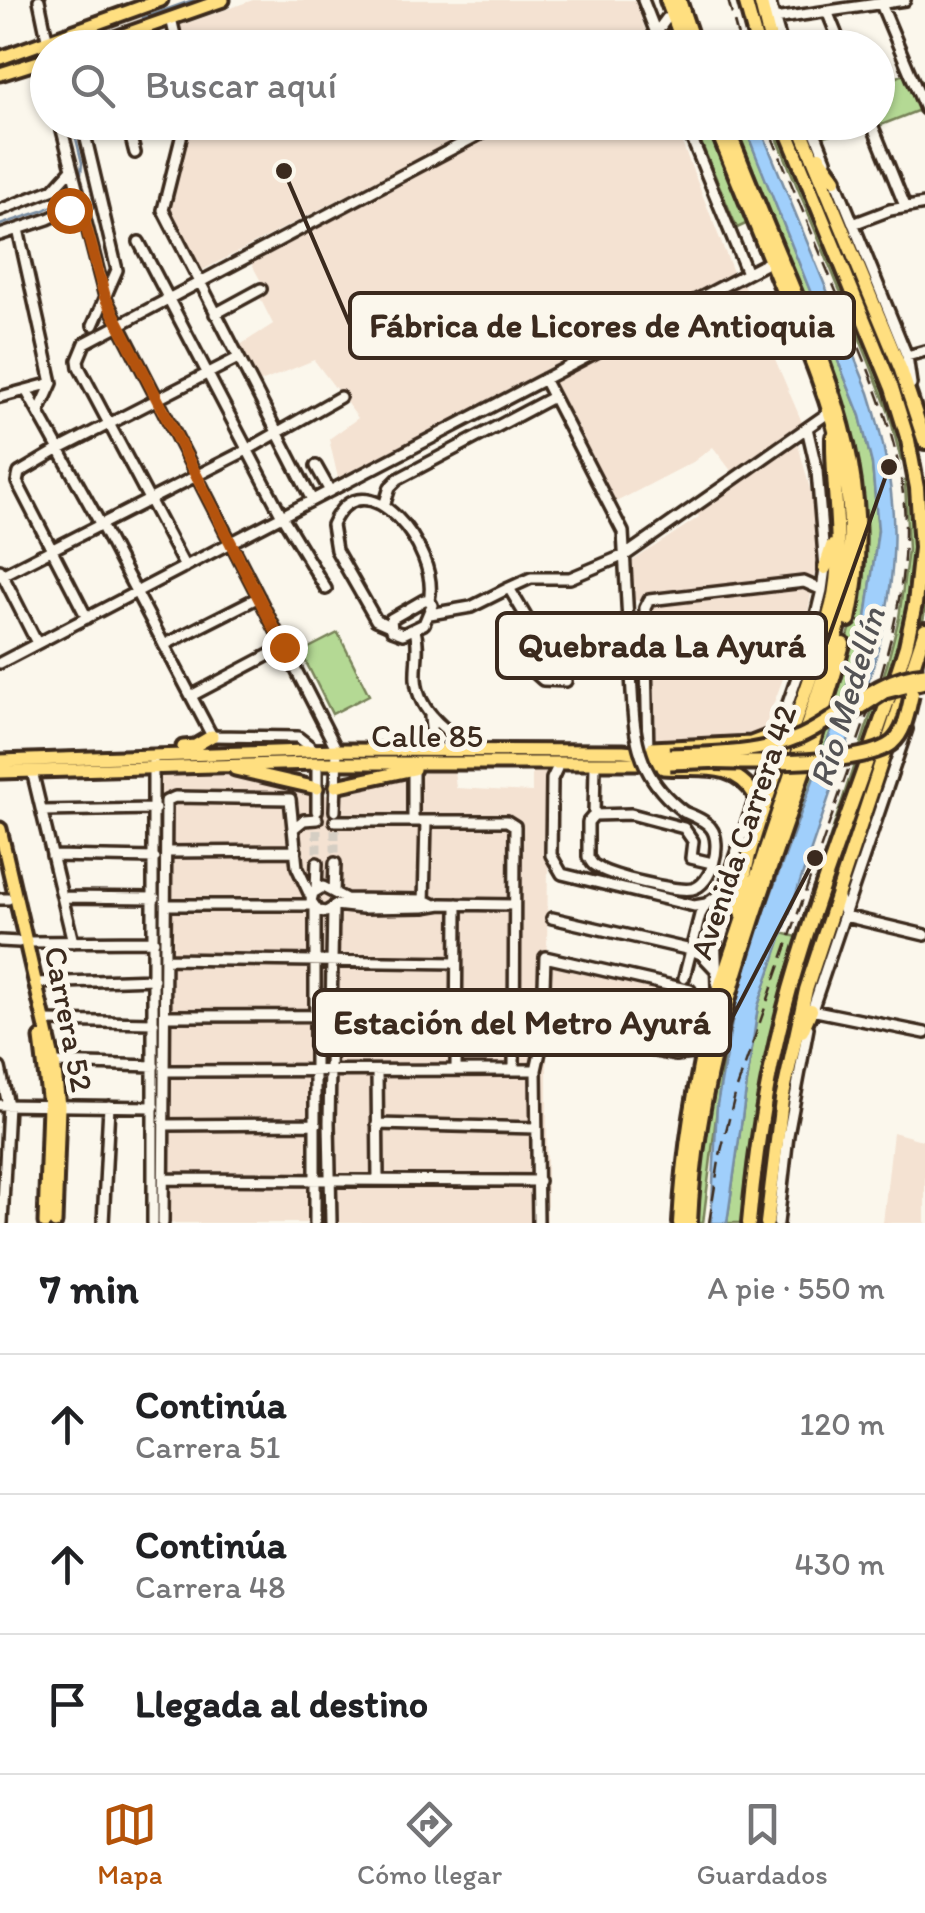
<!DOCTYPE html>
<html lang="es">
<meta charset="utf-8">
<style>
:root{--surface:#fff;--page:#f2f2f2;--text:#202124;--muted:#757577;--line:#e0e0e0;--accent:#b45309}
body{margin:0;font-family:Itim,sans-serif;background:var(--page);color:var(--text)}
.stop{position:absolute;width:30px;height:30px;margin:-22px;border:8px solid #b45309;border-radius:50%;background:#fff}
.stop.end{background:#b45309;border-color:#fff;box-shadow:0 2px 10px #0008}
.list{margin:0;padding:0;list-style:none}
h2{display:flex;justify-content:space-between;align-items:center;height:130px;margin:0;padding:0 40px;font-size:42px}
h2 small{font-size:32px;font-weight:400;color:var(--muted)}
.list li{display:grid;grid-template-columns:65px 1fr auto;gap:30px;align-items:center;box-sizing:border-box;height:140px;padding:0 40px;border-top:2px solid var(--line)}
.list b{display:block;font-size:38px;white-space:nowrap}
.list p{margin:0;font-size:32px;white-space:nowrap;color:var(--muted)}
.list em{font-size:32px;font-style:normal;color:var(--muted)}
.icon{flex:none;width:55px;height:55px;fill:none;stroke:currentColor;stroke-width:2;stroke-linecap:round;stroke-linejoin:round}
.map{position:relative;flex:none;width:925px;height:1223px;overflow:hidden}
.search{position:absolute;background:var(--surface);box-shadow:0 2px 8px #0004;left:30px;right:30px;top:30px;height:110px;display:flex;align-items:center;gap:25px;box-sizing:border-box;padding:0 35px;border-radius:55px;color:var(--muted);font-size:38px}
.sheet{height:550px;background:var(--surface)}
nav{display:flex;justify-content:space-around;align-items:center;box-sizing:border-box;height:140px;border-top:2px solid var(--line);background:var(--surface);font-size:28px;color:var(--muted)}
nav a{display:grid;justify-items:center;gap:5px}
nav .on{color:var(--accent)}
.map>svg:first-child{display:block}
.built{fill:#f4e2d2}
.green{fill:#b4d994;stroke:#788259;stroke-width:2.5}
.water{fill:#a0cffb;stroke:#788da3;stroke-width:2.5}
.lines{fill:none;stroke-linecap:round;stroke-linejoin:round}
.stream{stroke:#788da3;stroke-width:2.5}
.minor-tunnel{stroke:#d5cec3;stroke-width:9;stroke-dasharray:9 4.5;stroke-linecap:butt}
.minor-casing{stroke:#3b2a1e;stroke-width:16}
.major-casing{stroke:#3b2a1e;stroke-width:19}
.highway-casing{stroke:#3b2a1e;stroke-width:20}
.minor{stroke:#fbf7ec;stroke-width:9}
.major{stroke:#ffdf80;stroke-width:11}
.highway{stroke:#ffdf80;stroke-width:12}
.rail{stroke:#3b2a1e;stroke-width:2.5;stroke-dasharray:15 8;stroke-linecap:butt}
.minor-bridge-casing{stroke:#3b2a1e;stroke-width:16;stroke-linecap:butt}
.major-bridge-casing{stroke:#3b2a1e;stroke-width:19;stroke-linecap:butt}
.highway-bridge-casing{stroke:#3b2a1e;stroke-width:20;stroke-linecap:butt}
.minor-bridge{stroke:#fbf7ec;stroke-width:9}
.major-bridge{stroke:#ffdf80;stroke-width:11}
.highway-bridge{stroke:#ffdf80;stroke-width:12}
.route{stroke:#b45309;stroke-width:12}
.labels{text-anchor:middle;stroke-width:10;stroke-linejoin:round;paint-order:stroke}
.street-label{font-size:32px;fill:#3b2a1e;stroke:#fbf7ec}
.water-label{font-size:35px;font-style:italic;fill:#545355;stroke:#fbf7ec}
.leader{fill:none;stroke:#3b2a1e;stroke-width:4}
.callout-dot{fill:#3b2a1e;stroke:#fbf7ec;stroke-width:4}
.callout{fill:#fbf7ec;stroke:#3b2a1e;stroke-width:4}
.callout-label{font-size:35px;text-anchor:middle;font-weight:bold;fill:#3b2a1e}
</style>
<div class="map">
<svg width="925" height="1223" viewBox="0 0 925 1223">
<rect width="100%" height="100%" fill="#fbf7ec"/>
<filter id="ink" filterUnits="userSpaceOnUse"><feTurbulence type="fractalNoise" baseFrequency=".01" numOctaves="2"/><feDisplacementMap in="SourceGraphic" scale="20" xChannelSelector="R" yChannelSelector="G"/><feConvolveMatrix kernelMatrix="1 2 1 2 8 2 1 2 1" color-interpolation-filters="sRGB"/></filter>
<g filter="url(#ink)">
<path class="built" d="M253,0h382l12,35 -17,13 -445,-1 -6,-21z
M189,123h297l-287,149 -31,-62z
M518,123h156l59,149 -395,206 -9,-39 29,-21 -44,-58 -58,24 -19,-37 36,-23 -15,-30 7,-5 -16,-30z
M743,284l61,143 -12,8 6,9 17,64 2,53 -9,51 -45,120 -107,11 -5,-137 -18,-7 -2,-37 68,-45 -8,-15 41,-30 -19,-25 -20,15 -79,41 -63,-120z
M214,770l91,25h37l93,-25h19l2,18 76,4v-21l17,-1 -2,183 161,37 -7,9 -14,48 5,13 -145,-28v191h-390l2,-451z
M893,1132l32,9v82h-42z"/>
<path class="green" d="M908,72l7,1 10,13v31l-8,-6 -41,16 -4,-4 -47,13 -2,-10 9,-3 46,-1v-36z
M743,122l117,294 12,48 6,66 -13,97 -20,66 -88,239 -22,73 -12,55 -20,163h-8l18,-156 66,-211 33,-92 43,-152 7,-107 -135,-382z
M693,123h13l42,100 -11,5z
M771,123h8l103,250 28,90 -9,-3 -12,-47 -19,-49z
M905,481l6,1 4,78 -13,85 -102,301 -56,277h-17l31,-217 24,-73 15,4 90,-272 12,-47 9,-68z
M922,488l3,1v122l-3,15 -112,335 -19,68 -18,89 12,-90 9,-31 113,-340z
M338,633l31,62 -37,19 -31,-62z"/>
<path class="water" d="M758,122l111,271c31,98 33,175 4,274l-115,339 -31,217h-16l6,-118 18,-100 22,-73 88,-239 20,-67 13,-96 -6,-66 -12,-48 -117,-293z"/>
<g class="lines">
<path class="stream" d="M143,18l50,-18
M72,122l10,41 -2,22
M0,225l45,-15 31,-18"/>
<path class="minor-tunnel" d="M317,830v33
M335,830v33
M529,991l11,-1
M549,991l36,7"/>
<g class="minor-casing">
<path id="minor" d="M39,0l10,48
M643,0l13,33
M769,0l14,48
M881,4l44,105
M827,11l15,37
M171,18l7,30
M774,19l131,-19
M645,48l22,-30 6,-2
M60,122l45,175 232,453 -2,61
M82,122l35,148 -24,55
M127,122l8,31
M185,122l-22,88 149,290
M685,122l62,151
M811,122l15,38
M871,122l34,84
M833,174l74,182 4,28
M0,210l54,-21 18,-20
M853,224l37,-14 35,-6
M18,229l34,154
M0,235l48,-16 32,-15
M139,242l143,274 44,73
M215,314l46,-25
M907,356l18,-5
M544,379l79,153 10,178
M26,390l75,135 111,211 86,1 18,14
M0,397l52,-14
M39,412l13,-29
M316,466l14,25
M384,506l6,-19 8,-8 155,-82
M185,567l-106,-200 -1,-7 7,-17 418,-221
M0,570l37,73
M0,576l247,-126 93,-53
M509,588l22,-10h39l57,-24 204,-143
M424,600h5l3,5 -8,19 -21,10 -11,-4 -1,-11z
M430,614l41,-7 38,-19 19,32 13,13
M87,618l-70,-136 2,-9 37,-22 182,-93
M390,626l-14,-6 -40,-70 -4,-25c32,-72 109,26 97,75
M415,631c5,16 0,32 1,48 2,35 35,57 62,71
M541,633l9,-3 79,1
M541,633l-6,9 -1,30 9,8 23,1
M164,645l95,-48
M0,663l771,-402
M191,696l93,-49
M423,750l9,-12 -2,-21
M648,754l-3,-146 4,-8 155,-18 18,8
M559,764l-7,15 -1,76 11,19 132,32 12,-2 13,-9
M413,769v52
M32,771l41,171
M42,811l113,-2
M317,811v-48
M684,812c9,4 21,8 27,16 12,15 1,57 -19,61 -16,3 -80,-13 -93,-21 -8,-4 -6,-4 -11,-11v-35l6,-7 37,-1 53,14 9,13 -2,17 21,5
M594,815l1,-50
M335,821h172l8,5 -1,244
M294,828l10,-8 13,-1
M166,852l130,-1
M52,856l103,2
M316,890l1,-27
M837,892l8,24 80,19
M334,893l1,-30
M63,897l92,1
M0,899h8
M424,904l2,-83
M166,905h146
M335,905l27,3 62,-1 18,-3 72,1
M334,907l-8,5 -8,-1 -7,-10 2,-8 10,-6 23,12 79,1 8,4
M315,909v314
M552,918l139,32 10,4 16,17
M0,941l19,1
M26,942l128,-1
M166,959l290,4
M684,978l16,-63 6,-11
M35,983l119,-4
M717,986l-2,-57 4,-27 91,-262 12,-50 3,-22 -8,-97 -10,-43
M585,998l90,23 27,29
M811,1010l114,23
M811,1013l96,-284
M166,1016l290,-1
M683,1018l32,-16
M45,1021l109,2
M543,1029l132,26 27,-3
M54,1063l100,3
M0,1068l8,37 -6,118
M456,1070l1,-166
M165,1071l371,-1
M377,1071l1,109
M0,1105l154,2
M377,1124l159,4
M165,1125l151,-1
M164,1179l375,2
M103,1223l6,-117
M153,1223v-461
M163,1223l3,-422 9,-4 115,2 7,68 14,30
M331,1223l-2,-100 4,-215
M538,1223l-2,-153 6,-27 3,-86 145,33 -15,65
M778,1223l10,-88 20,-107"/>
</g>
<g class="major-casing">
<path id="major" d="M87,48l136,-48
M0,58l161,-58
M0,74l48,-15
M183,747l12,-1 17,-10
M652,748l99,-5 26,-10
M0,761l337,-11 286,1 46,4
M663,768c35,3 71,-8 92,28
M235,769l82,19
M0,772l317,-9h353
M336,786l78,-17
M0,829l54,234 5,43 -4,117
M41,1038l8,67 -4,118"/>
</g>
<g class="highway-casing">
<path id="highway" d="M667,0l18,48
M679,0l16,48
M745,0l13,48
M760,0l12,48
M725,122c21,53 42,105 64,157 48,115 87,214 60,341
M798,122l103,248 24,72
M819,157l16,22
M825,568l7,-22
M741,912c0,-39 13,-75 25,-111 23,-65 49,-129 66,-196 13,-54 0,-113 1,-168
M802,1031l9,-21
M680,1223c4,-75 16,-148 35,-221l118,-354c41,-142 2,-234 -52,-362 -23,-55 -44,-109 -67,-164
M690,1223c8,-205 100,-385 153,-579
M749,1223c7,-78 20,-159 41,-234 33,-116 80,-228 116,-343l9,-42 6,-56 -4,-60 -9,-48 -16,-52 -109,-266
M767,1223l15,-123 24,-110 119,-360"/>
</g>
<use href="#minor" class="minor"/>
<use href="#major" class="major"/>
<use href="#highway" class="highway"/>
<path class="rail" d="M728,0l13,48
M709,1223l11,-68 16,-64 145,-416c17,-59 29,-119 22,-181 -7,-63 -34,-123 -58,-181 -26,-63 -53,-127 -79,-191"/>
<g class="minor-bridge-casing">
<path id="minor-bridge" d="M633,710c3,45 15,75 51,102"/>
</g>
<g class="major-bridge-casing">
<path id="major-bridge" d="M848,716l37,-24 40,-10
M669,755c45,-1 90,-1 132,-19 44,-20 73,-59 124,-63
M670,763l54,-2"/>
</g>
<g class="highway-bridge-casing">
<path id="highway-bridge" d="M716,762c37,1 149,3 176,-19 14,-12 16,-33 20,-49"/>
</g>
<use href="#minor-bridge" class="minor-bridge"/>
<use href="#major-bridge" class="major-bridge"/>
<use href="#highway-bridge" class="highway-bridge"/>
</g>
</g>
<g class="lines" filter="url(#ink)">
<path class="route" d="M69,210l11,-6 25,93 179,350"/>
</g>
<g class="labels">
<g class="street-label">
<text x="427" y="747">Calle 85</text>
<text transform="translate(743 832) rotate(-71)" y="11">Avenida Carrera 42</text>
<text transform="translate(69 1019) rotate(79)" y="11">Carrera 52</text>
</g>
<g class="water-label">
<text transform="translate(847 697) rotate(-73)" y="12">Río Medellín</text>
</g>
</g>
<path class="leader" d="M284 171L350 325M889 467L826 645M815 858L730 1022"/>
<g class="callout-dot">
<circle cx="284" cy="171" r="10"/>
<circle cx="889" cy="467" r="10"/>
<circle cx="815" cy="858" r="10"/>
</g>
<g class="callout">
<rect x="350" y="293" width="504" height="65" rx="10"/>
<rect x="497" y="613" width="329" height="65" rx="10"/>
<rect x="314" y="990" width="416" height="65" rx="10"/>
</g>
<g class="callout-label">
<text x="602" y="337">Fábrica de Licores de Antioquia</text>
<text x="662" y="657">Quebrada La Ayurá</text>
<text x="522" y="1034">Estación del Metro Ayurá</text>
</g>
</svg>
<div class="stop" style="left:69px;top:210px"></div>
<div class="stop end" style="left:284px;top:647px"></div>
<div class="search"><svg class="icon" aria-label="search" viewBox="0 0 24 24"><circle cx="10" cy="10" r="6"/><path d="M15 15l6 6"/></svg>Buscar aquí</div>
</div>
<section class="sheet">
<h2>7 min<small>A pie · 550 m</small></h2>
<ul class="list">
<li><svg class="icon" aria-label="ahead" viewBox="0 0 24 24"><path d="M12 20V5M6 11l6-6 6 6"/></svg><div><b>Continúa</b><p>Carrera 51</p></div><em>120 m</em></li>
<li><svg class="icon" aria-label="ahead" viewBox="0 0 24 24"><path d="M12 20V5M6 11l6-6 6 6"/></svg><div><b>Continúa</b><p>Carrera 48</p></div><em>430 m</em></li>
<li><svg class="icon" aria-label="arrive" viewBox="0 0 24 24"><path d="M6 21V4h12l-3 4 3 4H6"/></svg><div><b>Llegada al destino</b></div></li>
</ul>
</section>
<nav>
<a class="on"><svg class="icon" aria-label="map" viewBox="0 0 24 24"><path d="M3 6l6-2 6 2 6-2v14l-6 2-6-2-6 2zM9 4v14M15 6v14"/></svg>Mapa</a>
<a><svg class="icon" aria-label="directions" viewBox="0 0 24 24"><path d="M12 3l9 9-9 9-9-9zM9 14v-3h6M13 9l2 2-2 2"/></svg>Cómo llegar</a>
<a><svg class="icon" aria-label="saved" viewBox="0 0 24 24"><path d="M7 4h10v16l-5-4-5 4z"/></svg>Guardados</a>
</nav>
